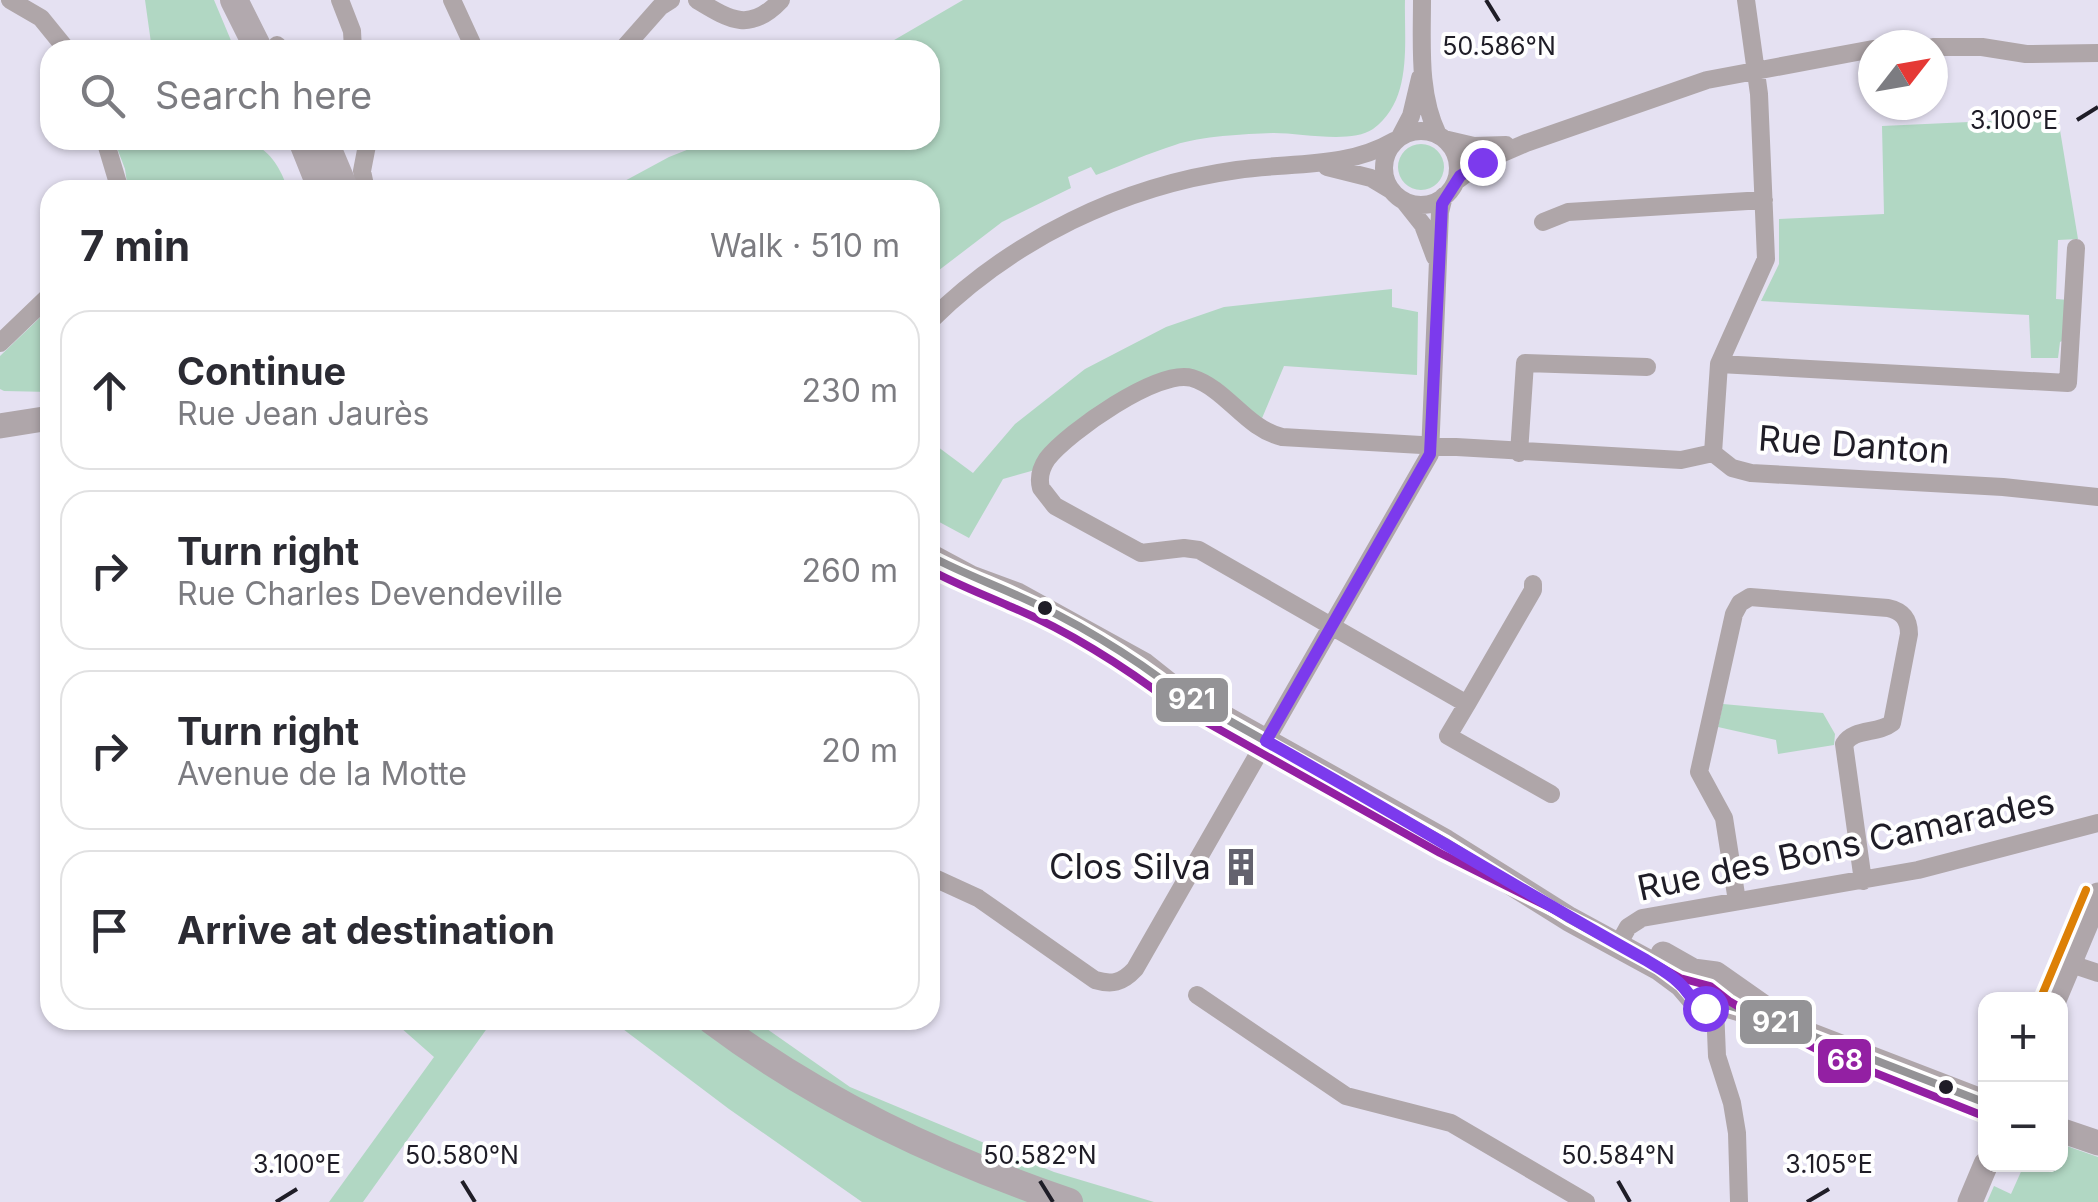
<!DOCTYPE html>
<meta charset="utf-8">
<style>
:root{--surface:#fff;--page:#f2f2f3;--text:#2b2b33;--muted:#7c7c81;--line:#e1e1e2}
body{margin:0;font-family:Inter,sans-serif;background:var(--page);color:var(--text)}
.controls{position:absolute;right:30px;bottom:30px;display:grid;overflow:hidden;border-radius:20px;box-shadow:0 2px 8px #0004}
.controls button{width:90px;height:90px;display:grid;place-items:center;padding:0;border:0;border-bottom:2px solid var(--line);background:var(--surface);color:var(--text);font:50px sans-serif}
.compass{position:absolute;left:1858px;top:30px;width:90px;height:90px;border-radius:50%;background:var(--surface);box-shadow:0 2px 8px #0004;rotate:59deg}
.stop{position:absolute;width:30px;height:30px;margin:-22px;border:8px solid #7c3aed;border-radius:50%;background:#fff}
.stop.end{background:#7c3aed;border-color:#fff;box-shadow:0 2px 10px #0008}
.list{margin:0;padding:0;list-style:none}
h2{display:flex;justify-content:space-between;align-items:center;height:130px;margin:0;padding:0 40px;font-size:42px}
h2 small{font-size:32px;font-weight:400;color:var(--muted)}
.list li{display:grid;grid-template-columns:65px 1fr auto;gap:30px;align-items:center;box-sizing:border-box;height:160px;margin:0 20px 20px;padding:0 20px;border:2px solid var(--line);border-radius:30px}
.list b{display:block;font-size:38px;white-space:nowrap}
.list p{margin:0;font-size:32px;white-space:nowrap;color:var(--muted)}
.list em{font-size:32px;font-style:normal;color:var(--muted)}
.icon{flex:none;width:55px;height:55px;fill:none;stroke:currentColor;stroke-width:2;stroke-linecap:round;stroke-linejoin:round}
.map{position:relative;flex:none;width:2098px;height:1202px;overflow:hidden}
.search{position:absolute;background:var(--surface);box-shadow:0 2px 8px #0004;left:40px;top:40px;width:900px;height:110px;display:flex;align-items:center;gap:25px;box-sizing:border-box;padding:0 35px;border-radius:30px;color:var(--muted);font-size:38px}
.panel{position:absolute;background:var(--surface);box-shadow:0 2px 8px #0004;left:40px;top:180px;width:900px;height:850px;border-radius:30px}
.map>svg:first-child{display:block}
.green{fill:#b1d7c3}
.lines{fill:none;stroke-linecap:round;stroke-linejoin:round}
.street{stroke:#afa6a9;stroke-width:18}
.secondary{stroke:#afa6aa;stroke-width:25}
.primary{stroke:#b2a9ae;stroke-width:28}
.bus-1-casing{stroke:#fff;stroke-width:15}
.bus-2-casing{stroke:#fff;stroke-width:15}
.bus-3-casing{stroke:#fff;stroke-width:15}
.bus-1{stroke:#949396;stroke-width:8}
.bus-2{stroke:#9320a3;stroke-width:8}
.bus-3{stroke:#dd8006;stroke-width:8}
.route{stroke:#7c3aed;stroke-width:12}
.ticks{fill:none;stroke:#1f1d27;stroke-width:4}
.bus-dot{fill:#1f1d27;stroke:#fff;stroke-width:4}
.labels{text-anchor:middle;stroke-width:8;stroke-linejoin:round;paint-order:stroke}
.street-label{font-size:35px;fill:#1f1d27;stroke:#fff}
.poi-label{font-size:35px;fill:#1f1d27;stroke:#fff;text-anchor:end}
.ticks-label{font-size:25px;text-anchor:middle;fill:#1f1d27;stroke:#fff;stroke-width:8;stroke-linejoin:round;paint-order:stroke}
.line-badge{stroke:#fff;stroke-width:4}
.badge-label{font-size:28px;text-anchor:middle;font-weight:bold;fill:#fff}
</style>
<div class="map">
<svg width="2098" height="1202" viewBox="0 0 2098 1202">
<rect width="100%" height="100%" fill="#e5e1f2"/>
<path class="green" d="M145,0h69l21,50h-83z
M963,0h442c-1,43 8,100 -32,129 -22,15 -72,4 -99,4 -27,1 -73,3 -99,12 -26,8 -52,20 -79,30l-5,-8 -23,10 3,11 -69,34 -72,55v-87h-322l61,-33 43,-17h218v-90h-53z
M2058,118l20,121 -20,1 -2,59 13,1 -3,39 -6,3 -2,16h-27l-2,-43 -268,-14 18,-37v-45l105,-5 -2,-88z
M114,140c33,0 117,-7 143,6 16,8 26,28 31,44h-160l-3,-21z
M1398 167a23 23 0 1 1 46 0a23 23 0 1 1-46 0Z
M1392,289v18l26,5 -1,63 -133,-9 -24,57 -23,-21 -76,-27 -126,95 -32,9 -34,59 -39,-21v-76l43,32 42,-49 70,-55 81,-42 58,-20z
M50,308v84l-46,-1 -4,-2v-33z
M1723,704l100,9 12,21 -1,11 -56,9 -2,-14 -58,-13z
M392,1020h101l-130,182h-34l105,-145z
M611,1020h143l96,67 204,85 100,30h-292l-133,-93z
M2061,1144l37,13v45h-111l7,-16 17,8 13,-29 36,-1z"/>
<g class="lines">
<path class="street" d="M10,0l31,18 26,32
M340,0l12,31 1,19
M452,0l23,50
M697,0c33,20 53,33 84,0
M1422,0c0,45 -4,94 16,135
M277,45l5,5
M1933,47h49l44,7 72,-1
M622,50l38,-43 11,-7
M1384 168a37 37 0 1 1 74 0a37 37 0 1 1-74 0Z
M1400,137l11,-21 9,-38
M1444,139l30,7 32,-1
M105,140l15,50
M1327,167l44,11 20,12
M1455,182l27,-20 44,-19 181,-63 166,-31
M366,190l-4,-19 6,-31
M1404,201l19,24 12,32
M1543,222l25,-10 196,-12
M930,321c83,-82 192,-135 307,-151 53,-8 109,-1 157,-29
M0,343l50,-48
M1719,364l349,19 8,-135
M1519,453l6,-90 122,4
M1713,453l6,-89 47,-105 -7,-165 -13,-94
M1713,453l19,15 19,5 252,14 95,10
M1467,704l66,-114v-6
M1551,794l-103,-58 19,-32 -268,-154 -15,-2 -43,5 -86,-47 -14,-18c-3,-11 0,-20 6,-29 21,-27 112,-91 145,-81 35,11 53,50 90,59l399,23 32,-7
M930,876l48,22 117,82c17,5 27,3 40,-11l295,-515 10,-242 4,-16
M1737,901l-13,-83 -25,-46 35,-158 6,-11 10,-6 138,11c14,3 21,11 21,26l-17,89c-14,11 -38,5 -48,21l19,137
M1618,945l10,-18 14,-9 276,-48 180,-47
M2071,964l27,9
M1197,995l149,101 105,27 135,79
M1715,1007l2,49 15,47 5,30 2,69"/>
<path class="secondary" d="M0,426l50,-8
M930,556l41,22 46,17 127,70 34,27 268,150 123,77 90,49 23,17 18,21h30l20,6 236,91
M1663,954l30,17 23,3 47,33
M2054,1000l44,-105
M2060,1130l38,13
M1970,1202l16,-38"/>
<path class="primary" d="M234,0l25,50
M302,140l20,50
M324,140l21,50
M711,1020c109,82 230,138 358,182"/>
<g class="bus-1-casing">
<path id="bus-1" d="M930,556c28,15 57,26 86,39 55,24 115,60 162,97l268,150 123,77 90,49 23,17 18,21h30l20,6 236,91"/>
</g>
<g class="bus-2-casing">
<path id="bus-2" d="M930,570c26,14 52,24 79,36 56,23 115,60 163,97l268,150 155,77 85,48 30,8 19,15 48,28 43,22 161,64"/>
</g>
<g class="bus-3-casing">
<path id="bus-3" d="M2042,995l44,-105"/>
</g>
<use href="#bus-1" class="bus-1"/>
<use href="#bus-2" class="bus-2"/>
<use href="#bus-3" class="bus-3"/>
</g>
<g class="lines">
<path class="route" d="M1482,162l-22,14 -18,28 -12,250 -164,287c128,71 252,148 380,219 11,7 23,13 32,22 10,8 14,21 27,26"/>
</g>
<path class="ticks" d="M1486,0l13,21M2077,120l21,-13M462,1181l13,21M1040,1181l13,21M1618,1181l12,21M276,1202l21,-13M1807,1202l22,-13"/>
<defs>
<g id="building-bare" transform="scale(3)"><path d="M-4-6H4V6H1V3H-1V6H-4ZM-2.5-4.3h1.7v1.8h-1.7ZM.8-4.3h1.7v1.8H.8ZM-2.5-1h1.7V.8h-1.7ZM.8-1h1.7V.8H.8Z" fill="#64626e" stroke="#fff" stroke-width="2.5" paint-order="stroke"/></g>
</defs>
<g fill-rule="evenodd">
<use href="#building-bare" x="1241" y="867"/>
</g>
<g class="bus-dot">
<circle cx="1045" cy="608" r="9"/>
<circle cx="1946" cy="1087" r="9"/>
</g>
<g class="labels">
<g class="street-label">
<text transform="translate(1854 445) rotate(4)" y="12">Rue Danton</text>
<text transform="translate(1846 845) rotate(-12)" y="12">Rue des Bons Camarades</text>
</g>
<g class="poi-label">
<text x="1211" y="879">Clos Silva</text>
</g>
</g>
<g class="ticks-label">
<text x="1499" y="55">50.586°N</text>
<text x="2014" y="129">3.100°E</text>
<text x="462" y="1164">50.580°N</text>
<text x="1040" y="1164">50.582°N</text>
<text x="1618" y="1164">50.584°N</text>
<text x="297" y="1173">3.100°E</text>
<text x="1829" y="1173">3.105°E</text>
</g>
<g class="line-badge">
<rect x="1154" y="676" width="76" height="48" rx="10" fill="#949396"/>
<rect x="1738" y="998" width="76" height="48" rx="10" fill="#949396"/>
<rect x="1816" y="1037" width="57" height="48" rx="10" fill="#9320a3"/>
</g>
<g class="badge-label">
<text x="1192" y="709">921</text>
<text x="1776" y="1032">921</text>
<text x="1845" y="1070">68</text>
</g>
</svg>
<div class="controls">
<button>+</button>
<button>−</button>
</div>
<svg class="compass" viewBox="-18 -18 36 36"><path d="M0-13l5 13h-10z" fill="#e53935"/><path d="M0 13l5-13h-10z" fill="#7c7c81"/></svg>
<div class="stop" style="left:1705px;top:1008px"></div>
<div class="stop end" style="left:1482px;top:162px"></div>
<div class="search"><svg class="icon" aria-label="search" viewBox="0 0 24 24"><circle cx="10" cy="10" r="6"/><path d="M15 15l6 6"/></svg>Search here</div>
<section class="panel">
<h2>7 min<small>Walk · 510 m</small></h2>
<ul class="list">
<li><svg class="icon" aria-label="ahead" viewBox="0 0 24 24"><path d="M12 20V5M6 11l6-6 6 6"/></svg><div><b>Continue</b><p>Rue Jean Jaurès</p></div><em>230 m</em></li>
<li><svg class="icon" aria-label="right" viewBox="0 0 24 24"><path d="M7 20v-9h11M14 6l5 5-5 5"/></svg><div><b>Turn right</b><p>Rue Charles Devendeville</p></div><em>260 m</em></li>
<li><svg class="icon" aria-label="right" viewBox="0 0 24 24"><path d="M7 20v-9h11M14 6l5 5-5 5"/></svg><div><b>Turn right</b><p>Avenue de la Motte</p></div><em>20 m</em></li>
<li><svg class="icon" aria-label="arrive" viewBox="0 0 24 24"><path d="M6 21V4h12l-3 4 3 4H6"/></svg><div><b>Arrive at destination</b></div></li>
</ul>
</section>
</div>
